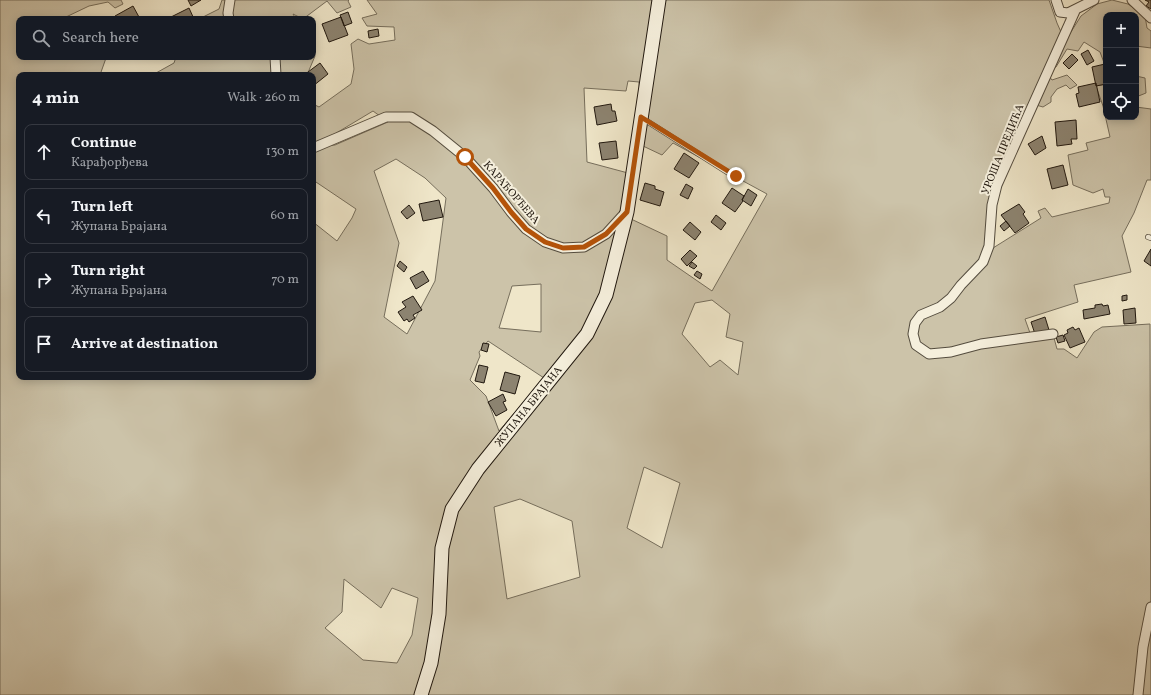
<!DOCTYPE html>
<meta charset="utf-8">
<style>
:root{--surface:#171b24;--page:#20242c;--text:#f1f3f6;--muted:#9ea1a6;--line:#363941}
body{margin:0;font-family:Vollkorn,serif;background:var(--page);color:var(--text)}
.controls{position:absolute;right:12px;top:12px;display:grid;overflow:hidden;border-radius:8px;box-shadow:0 2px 10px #0003}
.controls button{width:36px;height:36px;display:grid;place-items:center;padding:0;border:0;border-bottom:1px solid var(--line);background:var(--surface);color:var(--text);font:20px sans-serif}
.stop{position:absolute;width:12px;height:12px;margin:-9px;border:3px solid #b45309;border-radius:50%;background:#fff}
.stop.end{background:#b45309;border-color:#fff;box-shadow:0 1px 4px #0008}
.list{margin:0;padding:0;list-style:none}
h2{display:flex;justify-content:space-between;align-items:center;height:52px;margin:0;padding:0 16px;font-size:17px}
h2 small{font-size:13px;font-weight:400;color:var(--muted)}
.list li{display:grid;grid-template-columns:26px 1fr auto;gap:12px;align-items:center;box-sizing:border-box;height:56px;margin:0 8px 8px;padding:0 8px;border:1px solid var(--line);border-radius:8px}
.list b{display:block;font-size:15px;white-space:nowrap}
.list p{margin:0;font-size:13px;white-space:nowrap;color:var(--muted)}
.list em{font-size:13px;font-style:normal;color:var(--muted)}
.icon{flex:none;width:22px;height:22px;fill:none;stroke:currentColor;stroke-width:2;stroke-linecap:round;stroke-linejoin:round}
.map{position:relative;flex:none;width:1151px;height:695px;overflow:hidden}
.search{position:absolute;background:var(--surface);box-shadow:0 2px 10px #0003;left:16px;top:16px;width:300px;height:44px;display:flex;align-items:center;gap:10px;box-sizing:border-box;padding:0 14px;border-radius:8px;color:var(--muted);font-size:15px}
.panel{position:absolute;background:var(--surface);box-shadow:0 2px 10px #0003;left:16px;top:72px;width:300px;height:308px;border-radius:8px}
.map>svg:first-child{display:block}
.green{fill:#ccc3a9;stroke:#766e5c;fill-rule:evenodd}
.building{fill:#8c8370;stroke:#21180f}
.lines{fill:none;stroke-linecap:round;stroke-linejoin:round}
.lane-casing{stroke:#544c3e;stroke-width:6}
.street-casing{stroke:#544c3e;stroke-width:11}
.secondary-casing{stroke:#21180f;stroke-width:15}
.lane{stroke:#f5efdc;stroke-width:4.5}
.street{stroke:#f5efdc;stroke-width:9}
.secondary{stroke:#f5efdc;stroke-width:13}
.route{stroke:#b45309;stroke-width:5}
.labels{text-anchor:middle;stroke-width:4;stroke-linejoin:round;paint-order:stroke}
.street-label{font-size:11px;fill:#21180f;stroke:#f5efdc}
</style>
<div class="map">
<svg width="1151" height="695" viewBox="0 0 1151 695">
<rect width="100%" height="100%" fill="#efe6c9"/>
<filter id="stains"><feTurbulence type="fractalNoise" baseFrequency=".005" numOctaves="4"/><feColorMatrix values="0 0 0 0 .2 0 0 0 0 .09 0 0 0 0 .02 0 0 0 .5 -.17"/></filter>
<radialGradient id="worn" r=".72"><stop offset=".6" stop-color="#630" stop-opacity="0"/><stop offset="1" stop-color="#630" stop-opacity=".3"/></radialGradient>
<path class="green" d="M0,0h121l2,4 -8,4 -7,-6 -19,4 -23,11 -1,2h-46v38l87,1 -6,17h-81v302h294v-155l24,19 15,-23 4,-9 -43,-29v-33l22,-2 53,-23 -15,-11 -60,36v-43l6,3 32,-23 3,-15 -3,-25 7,-5 11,5 26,-4 -1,-13 -27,-1 -5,-8 15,-4 -10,-14h682l8,23 4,9 8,3 12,-19 16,-12 15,-4 16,4 17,12 2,12 4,3v17l-15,-2v-31h-30v53l-6,-16 -16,-10 -6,9 -11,-2 -11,18 -11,4 7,9 15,-5 10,10 -7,4 -4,-4 -9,4 -6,8v5l-8,5 -14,-4 -15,37 -5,3 -13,38 -8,2 -1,9 4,8 2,48 48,-30 -3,-7 7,-3 7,9 57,-14 1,-6h-5l-2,-8 -10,4 -20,-8 -5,-30 20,-5 -2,-7 24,-6 -7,-31 -7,-20 10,-2v33h30v-10l15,2v71h-4l-13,33 -12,23 9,36 -57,13 4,17 -53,17 5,14 24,5 3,11h7l13,9 17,-26 8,-5 48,-3 1,371h-1151zM628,81l11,1 4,64 19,9 11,-12 94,51 -55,97 -45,-31v-24l-36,-17 -3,-46 -41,-11 -3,-74 42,3zM396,159l29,19 21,20 -11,83 -28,53 -23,-17 15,-74 -25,-72zM541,284v48l-42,-4 13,-42zM712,300l18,14 -4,23 17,5 -5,33 -18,-15 -10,7 -28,-33 13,-31zM488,341l56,37 -45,53 -13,-35 -16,-16 10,-24 -1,-4zM644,467l36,16 -18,65 -35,-20zM520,499l52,22 8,56 -73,22 -13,-92zM344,579l37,29 11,-20 26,10 -6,37 -15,28 -34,-3 -38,-32 17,-16z
M222,0h127l-1,1 3,6 -14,6 -10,-12 -24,18 -10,-5 3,5h-97l20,-10z
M313,52l2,4 -8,19h-151v-2l18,-10 2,-6h137z
M1136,76l9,2 1,15 -10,4z"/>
<path class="building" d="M188,0h13l-10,6z
M1145,0h6v9l-5,-3 3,-4z
M133,6l6,11 -4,2h-19l-1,-3z
M189,8l5,11h-22l-1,-2z
M348,12l4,11 -8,3 -4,-11z
M341,17l7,18 -19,7 -7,-18z
M378,29l1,7 -10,2 -1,-7z
M1088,50l6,11 -7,4 -6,-11z
M1072,54l6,6 -9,9 -6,-6z
M320,63l8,11 -15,12v-11h-9z
M1105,64l1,20 -10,2 -4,-19z
M1096,83l4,19 -21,5 -3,-13 3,-1 -1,-6z
M611,104l1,7h3l2,10 -20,4 -3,-18z
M1076,120l1,19h-6l1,5 -15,2 -2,-24z
M1042,136l4,12 -11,7 -7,-11z
M616,141l2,17 -16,2 -3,-17z
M684,153l15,10 -10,15 -15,-9z
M1063,165l5,20 -16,4 -5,-20z
M645,183l10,3v3l9,3 -4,14 -20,-6z
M686,184l7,4 -5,11 -8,-4z
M732,188l12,8 -2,4 1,1 -8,11 -13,-9z
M748,189l9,6 -6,11 -9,-6z
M439,200l4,17 -20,4 -4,-17z
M1019,204l6,8 -2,2 6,9 -14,10 -14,-18z
M409,205l6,8 -8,6 -6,-7z
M716,215l10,8 -5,7 -10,-8z
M1006,221l4,5 -6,5 -4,-5z
M690,222l11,10 -6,8 -12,-10z
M1151,249v17l-7,-5z
M690,250l7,6 -10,10 -6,-7z
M400,261l7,6 -3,5 -7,-6z
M692,262l5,4 -3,3 -5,-3z
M423,271l6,10 -13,8 -6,-11z
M697,271l5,3 -2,5 -6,-4z
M1127,295v5l-5,1v-5z
M413,296l9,14 -9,5 2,3 -6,4 -2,-3 -3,2 -6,-9 8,-5 -4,-5z
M1102,304l1,2 5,-1 2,9 -26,5 -1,-9 12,-2v-3z
M1135,308l1,15 -12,1 -1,-14z
M1045,317l4,13 -14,4 -4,-12z
M1073,327l2,3 4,-2 6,14 -15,6 -6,-13 4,-2 -1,-3z
M1063,335l2,6 -7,2 -2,-6z
M483,343l6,1 -2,8 -6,-2z
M479,365l9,2 -4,16 -9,-2z
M505,372l15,4 -5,18 -15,-4z
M503,394l3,7 -3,1 4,8 -11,6 -8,-14z"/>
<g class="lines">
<g class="lane-casing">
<path id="lane" d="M642,118l93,59
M1148,237l3,1"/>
</g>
<g class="street-casing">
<path id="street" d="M1056,0l4,12 8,1 26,-13
M1132,0l19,18
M229,19l-1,-6 2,-13
M275,57l1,18
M313,148l73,-31h25l22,14 32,26 28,31 18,24 15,17 19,13 18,6 21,-1 22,-13 20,-22
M1053,334l-72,10 -30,8 -22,2 -13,-9 -3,-11 2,-11 6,-8 19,-8 11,-9 10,-13 22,-23 6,-16 3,-41 5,-20 78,-174
M1138,695l5,-48 8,-40"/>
</g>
<g class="secondary-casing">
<path id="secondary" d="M421,695l10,-32 8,-49 3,-66 10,-39 26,-40 109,-135 19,-39 21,-83 32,-212"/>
</g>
<use href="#lane" class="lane"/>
<use href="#street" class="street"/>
<use href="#secondary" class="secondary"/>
</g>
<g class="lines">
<path class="route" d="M465,157l28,31 18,24 15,17 19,13 18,6 21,-1 22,-13 21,-22 14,-95 95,59"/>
</g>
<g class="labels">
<g class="street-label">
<text transform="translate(1002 149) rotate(-68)" y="4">УРОША ПРЕДИЋА</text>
<text transform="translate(512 192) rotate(49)" y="4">КАРАЂОРЂЕВА</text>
<text transform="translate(528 406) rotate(-51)" y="4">ЖУПАНА БРАЈАНА</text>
</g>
</g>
<rect width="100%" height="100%" filter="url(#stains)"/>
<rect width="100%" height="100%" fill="url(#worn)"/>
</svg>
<div class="controls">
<button>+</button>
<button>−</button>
<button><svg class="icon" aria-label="locate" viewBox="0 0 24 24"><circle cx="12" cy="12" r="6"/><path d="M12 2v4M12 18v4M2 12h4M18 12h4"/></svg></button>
</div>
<div class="stop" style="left:465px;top:157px"></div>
<div class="stop end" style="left:736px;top:176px"></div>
<div class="search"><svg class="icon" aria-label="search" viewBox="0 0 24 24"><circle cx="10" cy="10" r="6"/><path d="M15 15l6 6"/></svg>Search here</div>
<section class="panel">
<h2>4 min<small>Walk · 260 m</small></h2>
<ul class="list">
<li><svg class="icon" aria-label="ahead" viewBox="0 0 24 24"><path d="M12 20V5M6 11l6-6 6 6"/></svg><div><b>Continue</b><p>Карађорђева</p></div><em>130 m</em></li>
<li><svg class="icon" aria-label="left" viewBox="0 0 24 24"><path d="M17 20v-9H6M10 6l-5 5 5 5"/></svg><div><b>Turn left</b><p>Жупана Брајана</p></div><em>60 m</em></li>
<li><svg class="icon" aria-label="right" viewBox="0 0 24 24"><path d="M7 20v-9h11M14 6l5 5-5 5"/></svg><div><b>Turn right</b><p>Жупана Брајана</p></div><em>70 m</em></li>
<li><svg class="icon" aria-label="arrive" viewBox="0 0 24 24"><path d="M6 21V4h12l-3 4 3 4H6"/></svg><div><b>Arrive at destination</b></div></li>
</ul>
</section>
</div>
